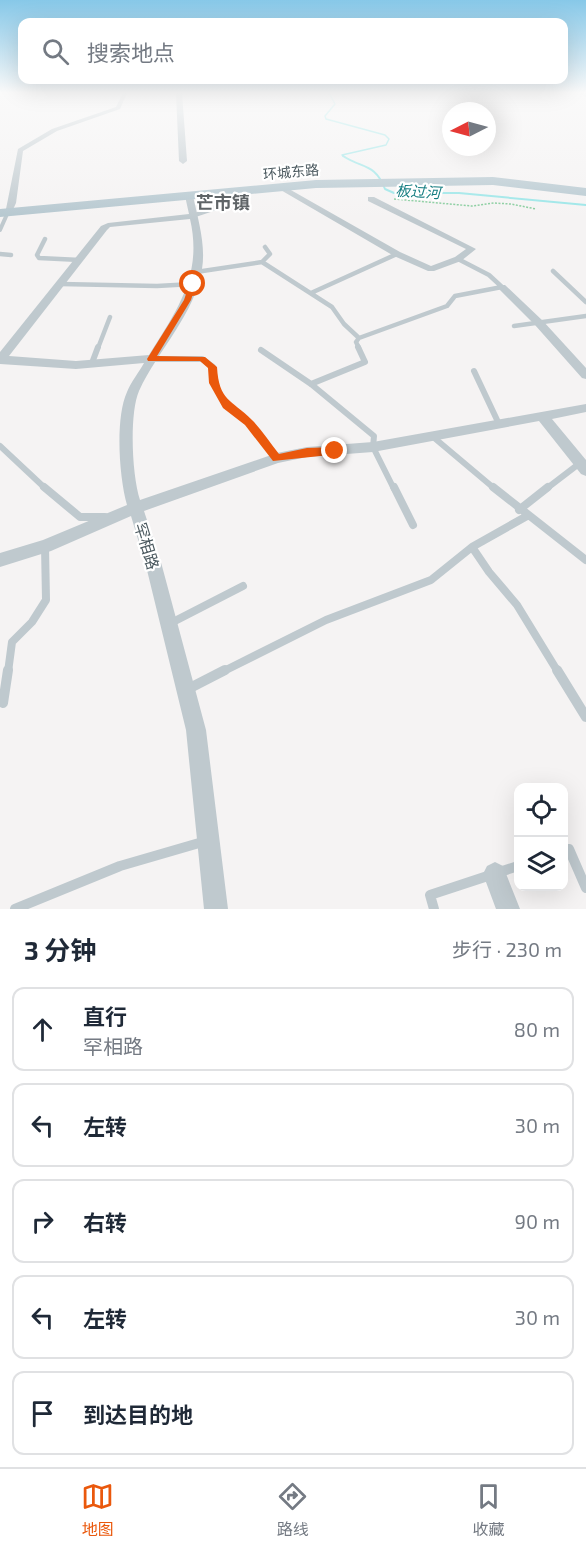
<!DOCTYPE html>
<html lang="zh">
<meta charset="utf-8">
<style>
:root{--surface:#fff;--page:#f2f2f3;--text:#1f2937;--muted:#747a83;--line:#e0e1e3;--accent:#ea580c}
body{margin:0;font-family:"Exo 2","Noto Sans SC",sans-serif;background:var(--page);color:var(--text)}
.controls{position:absolute;right:18px;bottom:18px;display:grid;overflow:hidden;border-radius:12px;box-shadow:0 6px 24px #0002}
.controls button{width:54px;height:54px;display:grid;place-items:center;padding:0;border:0;border-bottom:2px solid var(--line);background:var(--surface);color:var(--text);font:30px sans-serif}
.compass{position:absolute;left:442px;top:102px;width:54px;height:54px;border-radius:50%;background:var(--surface);box-shadow:0 6px 24px #0002;rotate:264deg}
.stop{position:absolute;width:18px;height:18px;margin:-14px;border:4px solid #ea580c;border-radius:50%;background:#fff}
.stop.end{background:#ea580c;border-color:#fff;box-shadow:0 2px 6px #0008}
.list{margin:0;padding:0;list-style:none}
h2{display:flex;justify-content:space-between;align-items:center;height:78px;margin:0;padding:0 24px;font-size:26px}
h2 small{font-size:20px;font-weight:400;color:var(--muted)}
.list li{display:grid;grid-template-columns:39px 1fr auto;gap:18px;align-items:center;box-sizing:border-box;height:84px;margin:0 12px 12px;padding:0 12px;border:2px solid var(--line);border-radius:12px}
.list b{display:block;font-size:22px;white-space:nowrap}
.list p{margin:0;font-size:20px;white-space:nowrap;color:var(--muted)}
.list em{font-size:20px;font-style:normal;color:var(--muted)}
.icon{flex:none;width:33px;height:33px;fill:none;stroke:currentColor;stroke-width:2;stroke-linecap:round;stroke-linejoin:round}
.map{position:relative;flex:none;width:586px;height:909px;overflow:hidden}
.search{position:absolute;background:var(--surface);box-shadow:0 6px 24px #0002;left:18px;right:18px;top:18px;height:66px;display:flex;align-items:center;gap:15px;box-sizing:border-box;padding:0 21px;border-radius:12px;color:var(--muted);font-size:22px}
.sheet{height:558px;background:var(--surface)}
nav{display:flex;justify-content:space-around;align-items:center;box-sizing:border-box;height:84px;border-top:2px solid var(--line);background:var(--surface);font-size:16px;color:var(--muted)}
nav a{display:grid;justify-items:center;gap:3px}
nav .on{color:var(--accent)}
.map>svg:first-child{display:block}
.lines{fill:none;stroke-linecap:round;stroke-linejoin:round}
.stream-far1{stroke:#96e5e7;stroke-width:1.5}
.stream{stroke:#96e5e7;stroke-width:2}
.path{stroke:#80ca98;stroke-width:1.5;stroke-dasharray:2 1.5;stroke-linecap:butt}
.service-far4{stroke:#bfc9ce;stroke-width:4}
.service-far3{stroke:#bfc9ce;stroke-width:4.5}
.service-far2{stroke:#bfc9ce;stroke-width:6}
.service-far1{stroke:#bfc9ce;stroke-width:8}
.service{stroke:#bfc9ce;stroke-width:10}
.minor{fill:#bfc9ce;fill-rule:evenodd}
.tertiary{fill:#bfc9ce;fill-rule:evenodd}
.primary{fill:#b5c7cf;fill-rule:evenodd}
.route{fill:#ea580c}
.labels{text-anchor:middle;stroke-width:4.5;stroke-linejoin:round;paint-order:stroke}
.far-street-label{font-size:14px;fill:#4b595f;stroke:#fff}
.far-water-label{font-size:15px;font-style:italic;fill:#167e82;stroke:#fff}
.street-label{font-size:16px;fill:#4b595f;stroke:#fff}
.far-district-label{font-size:18px;font-weight:bold;fill:#5f6467;stroke:#fff}
</style>
<div class="map">
<svg width="586" height="909" viewBox="0 0 586 909">
<rect width="100%" height="100%" fill="#f5f3f3"/>
<g class="lines">
<path class="stream-far1" d="M329,93l6,11 -10,12 1,3 59,16 4,4 -3,6 -44,10 3,2"/>
<path class="stream" d="M343,156c20,13 32,7 42,33l9,4h65l127,12"/>
<path class="path" d="M394,199l78,7 22,-3 17,1 25,5"/>
<path class="service-far4" d="M192,216l27,-9
M0,230l8,-18"/>
<path class="service-far3" d="M45,239l-8,16 2,3 41,2
M0,254l11,1
M458,259l31,16 13,12
M262,262l8,-8 -5,-7
M553,271l33,31
M196,272l66,-10 70,45 12,17 15,14
M61,284l96,2 36,-2
M311,293l86,-39
M514,326l72,-10
M98,348l12,-31
M359,348l-3,-6 3,-4 88,-32 8,-10 47,-9"/>
<path class="service-far2" d="M261,350l50,34 63,52 -1,11 21,42
M151,359h51l11,8 1,16 12,23 23,16 28,36
M92,363l6,-16
M474,371l24,51
M311,384l54,-22 -7,-15
M432,436l63,53
M0,446l46,43
M546,489l34,-26"/>
<path class="service-far1" d="M44,487l36,30h25
M394,487l19,38
M493,487l93,73
M519,510l29,-23
M472,547l17,25 28,33 41,67
M169,624l74,-38
M8,672l4,-30 20,-20 14,-22 -1,-54
M222,672l104,-52 105,-40 41,-33 55,-31"/>
<path class="service" d="M557,670l29,47
M188,689l37,-19
M3,703l5,-33
M564,850l5,-1 17,39
M15,909l105,-43 86,-25
M434,909l-4,-14 88,-29"/>
<path class="minor" d="M123,93h4l-7,16 -63,22 -34,20 -7,52 -5,11h-6l13,-65 34,-20 64,-22z
M580,93h6v4l-6,-3z
M282,185l118,67 31,14 24,-9 11,-8 -98,-48v-4h6l102,52 -15,12 -27,10h-6l-34,-15 -115,-67v-4z
M189,194l4,2c5,23 13,49 9,73 -7,45 -44,81 -63,122 -10,23 -7,85 1,109l137,-47 30,-6 66,-5 213,-38v8l-34,7 34,41v16l-5,-2 -42,-53 -166,31 -66,5 -29,6 -134,48 18,55 44,164 22,179h-24l-18,-179 -40,-164 -15,-50 -80,35 -51,16v-14l43,-13 84,-35c-8,-28 -12,-87 0,-113 4,-10 12,-20 17,-29l-68,6 -76,-5v-12l101,-126 7,-3 81,-9 -4,-18zM190,219c13,56 -13,91 -41,136l-73,6 -67,-5 98,-126 3,-3z
M499,285h6l38,36 43,47v11l-4,-1 -47,-53 -36,-36z
M495,862l8,4 17,43h-24l-13,-35 4,-8z"/>
<path class="tertiary" d="M176,93h6l5,68 -4,3 -4,-3z"/>
<path class="primary" d="M493,177l93,11v8l-93,-11 -177,3 -316,29v-8l316,-29z"/>
</g>
<linearGradient id="sky" x2="0" y2="1"><stop stop-color="#87c8e8"/><stop offset="0.42" stop-color="#fafafa"/><stop offset="1" stop-color="#fafafa" stop-opacity="0"/></linearGradient>
<rect width="586" height="220" fill="url(#sky)"/>
<path class="route" d="M190,282l6,2 -5,16 -34,56 48,1 12,10c2,34 14,32 35,53 10,10 18,23 27,34l28,-6 28,-1 4,1v6l-66,7 -28,-36 -22,-17 -14,-25 -1,-15 -8,-7h-52l-1,-2 37,-59z"/>
<g class="labels">
<g class="far-street-label">
<text transform="translate(291 172) rotate(-5)" y="5">环城东路</text>
</g>
<g class="far-water-label">
<text transform="translate(418 192) rotate(3)" y="5">板过河</text>
</g>
<g class="street-label">
<text transform="translate(147 546) rotate(73)" y="6">罕相路</text>
</g>
<g class="far-district-label">
<text x="223" y="209">芒市镇</text>
</g>
</g>
</svg>
<div class="controls">
<button><svg class="icon" aria-label="locate" viewBox="0 0 24 24"><circle cx="12" cy="12" r="6"/><path d="M12 2v4M12 18v4M2 12h4M18 12h4"/></svg></button>
<button><svg class="icon" aria-label="layers" viewBox="0 0 24 24"><path d="M12 4l9 5-9 5-9-5zM3 14l9 5 9-5"/></svg></button>
</div>
<svg class="compass" viewBox="-18 -18 36 36"><path d="M0-13l5 13h-10z" fill="#e53935"/><path d="M0 13l5-13h-10z" fill="#747a83"/></svg>
<div class="stop" style="left:193px;top:284px"></div>
<div class="stop end" style="left:335px;top:451px"></div>
<div class="search"><svg class="icon" aria-label="search" viewBox="0 0 24 24"><circle cx="10" cy="10" r="6"/><path d="M15 15l6 6"/></svg>搜索地点</div>
</div>
<section class="sheet">
<h2>3 分钟<small>步行 · 230 m</small></h2>
<ul class="list">
<li><svg class="icon" aria-label="ahead" viewBox="0 0 24 24"><path d="M12 20V5M6 11l6-6 6 6"/></svg><div><b>直行</b><p>罕相路</p></div><em>80 m</em></li>
<li><svg class="icon" aria-label="left" viewBox="0 0 24 24"><path d="M17 20v-9H6M10 6l-5 5 5 5"/></svg><div><b>左转</b></div><em>30 m</em></li>
<li><svg class="icon" aria-label="right" viewBox="0 0 24 24"><path d="M7 20v-9h11M14 6l5 5-5 5"/></svg><div><b>右转</b></div><em>90 m</em></li>
<li><svg class="icon" aria-label="left" viewBox="0 0 24 24"><path d="M17 20v-9H6M10 6l-5 5 5 5"/></svg><div><b>左转</b></div><em>30 m</em></li>
<li><svg class="icon" aria-label="arrive" viewBox="0 0 24 24"><path d="M6 21V4h12l-3 4 3 4H6"/></svg><div><b>到达目的地</b></div></li>
</ul>
</section>
<nav>
<a class="on"><svg class="icon" aria-label="map" viewBox="0 0 24 24"><path d="M3 6l6-2 6 2 6-2v14l-6 2-6-2-6 2zM9 4v14M15 6v14"/></svg>地图</a>
<a><svg class="icon" aria-label="directions" viewBox="0 0 24 24"><path d="M12 3l9 9-9 9-9-9zM9 14v-3h6M13 9l2 2-2 2"/></svg>路线</a>
<a><svg class="icon" aria-label="saved" viewBox="0 0 24 24"><path d="M7 4h10v16l-5-4-5 4z"/></svg>收藏</a>
</nav>
